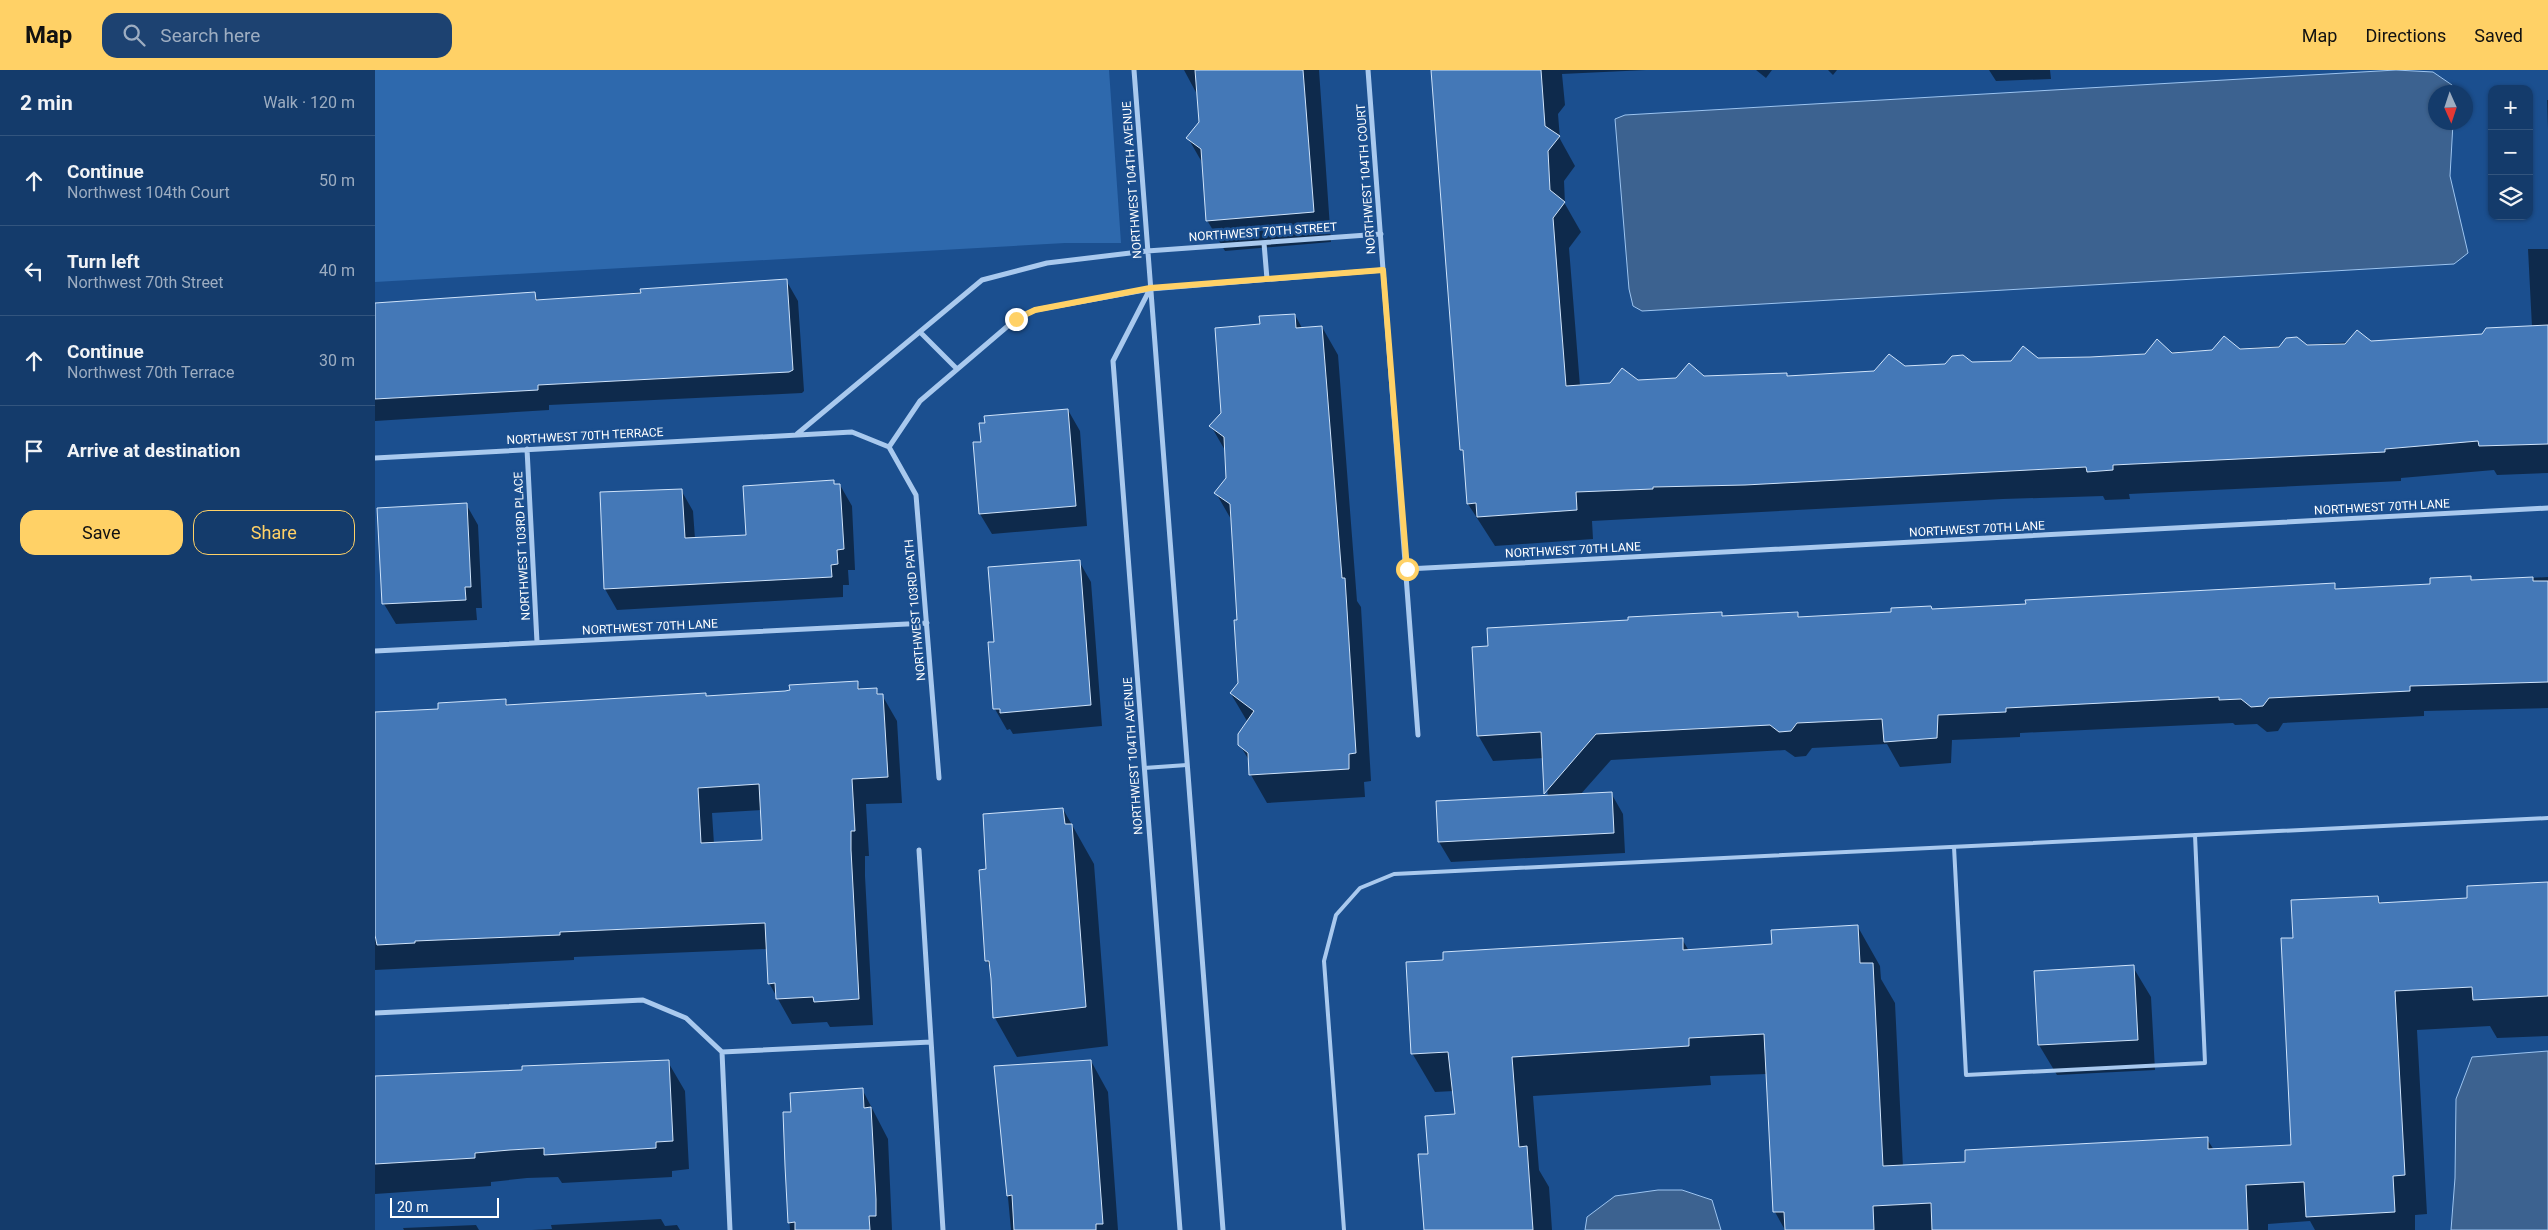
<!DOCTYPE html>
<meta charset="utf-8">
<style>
:root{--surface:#143b6b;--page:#1d4271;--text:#f1f3f6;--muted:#9dadc1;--line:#33557e;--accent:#ffd166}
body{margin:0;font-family:Roboto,sans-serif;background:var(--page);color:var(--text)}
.controls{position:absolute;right:15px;top:15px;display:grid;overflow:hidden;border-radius:10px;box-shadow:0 1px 4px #0004}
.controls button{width:45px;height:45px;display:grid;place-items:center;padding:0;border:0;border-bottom:1px solid var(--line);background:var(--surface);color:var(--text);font:25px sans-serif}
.compass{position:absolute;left:2053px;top:15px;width:45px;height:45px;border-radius:50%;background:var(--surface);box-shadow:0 1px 4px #0004;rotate:177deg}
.scale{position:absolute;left:15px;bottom:12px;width:109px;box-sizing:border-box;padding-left:5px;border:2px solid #fff;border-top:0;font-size:14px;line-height:18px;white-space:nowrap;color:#fff;-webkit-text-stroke:4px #1b4f8f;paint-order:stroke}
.stop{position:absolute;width:15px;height:15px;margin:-11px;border:4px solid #ffd166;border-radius:50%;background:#fff}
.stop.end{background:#ffd166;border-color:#fff;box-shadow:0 1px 5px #0008}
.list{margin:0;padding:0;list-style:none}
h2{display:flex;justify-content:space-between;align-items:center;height:65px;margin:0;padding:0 20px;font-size:21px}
h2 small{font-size:16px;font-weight:400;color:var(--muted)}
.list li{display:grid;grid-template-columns:32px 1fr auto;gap:15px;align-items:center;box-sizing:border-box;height:90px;padding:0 20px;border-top:1px solid var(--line)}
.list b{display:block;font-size:19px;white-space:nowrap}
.list p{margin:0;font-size:16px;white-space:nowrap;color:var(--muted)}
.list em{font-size:16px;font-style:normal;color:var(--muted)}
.actions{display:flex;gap:10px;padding:15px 20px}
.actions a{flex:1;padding:11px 0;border:1px solid var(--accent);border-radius:15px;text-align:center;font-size:18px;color:var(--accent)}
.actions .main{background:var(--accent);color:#111}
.icon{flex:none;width:28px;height:28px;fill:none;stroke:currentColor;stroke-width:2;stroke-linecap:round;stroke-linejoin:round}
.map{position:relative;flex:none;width:2173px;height:1160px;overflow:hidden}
header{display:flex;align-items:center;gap:30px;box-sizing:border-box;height:70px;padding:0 25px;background:var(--accent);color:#111}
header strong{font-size:24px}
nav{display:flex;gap:28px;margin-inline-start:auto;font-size:18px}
.search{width:350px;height:45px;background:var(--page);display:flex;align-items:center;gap:12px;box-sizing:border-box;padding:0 18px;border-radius:15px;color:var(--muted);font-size:19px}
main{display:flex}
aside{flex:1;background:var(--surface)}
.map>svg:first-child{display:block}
.green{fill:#2e69ad}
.water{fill:#3c6290;stroke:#9cc4f0}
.shadow{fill:#0007;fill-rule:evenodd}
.building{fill:#4478b7;stroke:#cfe3fa;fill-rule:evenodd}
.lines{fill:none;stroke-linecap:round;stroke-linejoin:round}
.lane{stroke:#a9c9ee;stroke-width:4}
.street{stroke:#a9c9ee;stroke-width:5}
.route{stroke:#ffd166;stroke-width:6}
.labels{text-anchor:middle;stroke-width:5;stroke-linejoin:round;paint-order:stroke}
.street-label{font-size:12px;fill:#fff;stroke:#1b4f8f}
</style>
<header>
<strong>Map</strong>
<div class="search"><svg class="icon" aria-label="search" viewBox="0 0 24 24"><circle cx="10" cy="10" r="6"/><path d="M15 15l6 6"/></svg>Search here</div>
<nav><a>Map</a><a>Directions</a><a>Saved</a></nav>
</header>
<main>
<aside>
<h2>2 min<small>Walk · 120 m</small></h2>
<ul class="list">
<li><svg class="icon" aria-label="ahead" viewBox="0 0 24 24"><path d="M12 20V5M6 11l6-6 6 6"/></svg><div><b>Continue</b><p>Northwest 104th Court</p></div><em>50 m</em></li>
<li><svg class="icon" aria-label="left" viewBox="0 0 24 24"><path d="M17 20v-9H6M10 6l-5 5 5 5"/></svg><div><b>Turn left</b><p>Northwest 70th Street</p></div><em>40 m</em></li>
<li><svg class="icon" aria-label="ahead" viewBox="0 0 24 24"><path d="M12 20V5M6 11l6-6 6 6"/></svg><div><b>Continue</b><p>Northwest 70th Terrace</p></div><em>30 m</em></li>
<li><svg class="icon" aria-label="arrive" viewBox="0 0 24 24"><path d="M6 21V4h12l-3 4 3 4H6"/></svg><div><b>Arrive at destination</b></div></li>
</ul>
<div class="actions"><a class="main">Save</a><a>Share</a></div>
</aside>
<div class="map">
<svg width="2173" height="1160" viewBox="0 0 2173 1160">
<rect width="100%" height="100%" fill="#1b4f8f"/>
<path class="green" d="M0,0h734l12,173h-56l-690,39z"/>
<path class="water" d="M2021,0l37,2 19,13 1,7h-18v30l18,1 -3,53 18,77 -14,11 -812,47 -9,-5 -4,-17 -14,-170 10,-4z
M2173,981v179h-97l4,-52 1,-79 16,-42z
M1283,1120h24l30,10 9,30h-136l2,-13 28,-21z"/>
<path class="shadow" d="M809,0h135l12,172 -106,9 -18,-31 -4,-56 -15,-26 12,-15 -1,-25z
M1057,0h214l-84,4 3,31 -7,9 2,25 15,27 -11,15 1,23 16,28 -12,16 11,138 123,-9 83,-3 2,3 87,-5 29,-5 578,-32 50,-8 -4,-78h20v224l-51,2 -3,-5 -93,8v3l-272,13 1,5 -25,1 -2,-4 -100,3 -411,22 1,18 -98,7 -27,-42 -4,-50 -2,-5z
M1381,0h16l-6,8z
M1453,0h9l-4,5z
M1614,0h61l1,9 -55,2z
M2172,30h1v29z
M411,210l12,21 6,90 -2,2 -253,12v5l-174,11v-117l159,-10 5,7z
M920,245l7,13 20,-1 16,28 19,246 4,6 10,174 -7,1 1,15 -98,6 -16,-28 -1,-13 -10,-17 7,-24 -16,-27 8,-11v-62l-7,-100 -16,-28 11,-14 -1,-27 -15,-26 11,-13 39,-88z
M693,340l12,21 7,95 -95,8 -12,-20z
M458,412l3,4 4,-1 12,21 3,64h-7l1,15h-6v12l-226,13 -12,-21 76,-99 12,21 2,28 53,-3z
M91,434l12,21 4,83h-6l1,12 -81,4 -12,-20z
M704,491l12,21 11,144 -89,8 -3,-5 -3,1 -12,-21 -6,-65 6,-1z
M2173,507v131l-124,3v5l-141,7 -5,8 -11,1 -10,-8 -22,1 -2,-2 -213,10v4l-68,3 -1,23 -51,4 -13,-23 -75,4 -6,8 -11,1 -10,-7 -174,10 -31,35 31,-2 12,21 2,39 -174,9 -12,-20 109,-45 -4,-39 -51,3 -15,-26 11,-88 141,-25 91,-9 2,4 74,-4 3,5 534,-33 3,5 94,-5 39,-7 2,3z
M482,613l4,7h15l3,5h3l15,26 5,82 -36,1 3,52h-4v20l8,149 -43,2 -3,-5 -35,2 -23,-41 -2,-34 -193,8v3l-199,10v-256l64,-4 66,-9 4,5 196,-11 2,2 78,-5zM387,740l1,31 -49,3 -2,-31z
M688,739l31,55 14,182 -91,11 -22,-39 -5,-50 -3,-7v-91z
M2173,813v153l-51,2 -7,-12 -73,4 10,184 -12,1v15h-100l-5,-9 -42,3v6h-483l-10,-18 -8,-138 -57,2 1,9 -178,11 6,74 10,17 3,43h-127l4,-75 27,-40 -2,-24 -19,1 -23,-39 270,-114 7,12 84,-6 85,-18 22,39 1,13 14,24 8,164 64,-4 240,-24 7,11 79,-4 2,-207 82,-42 5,7 86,-5z
M1758,897l18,30 4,73 -98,5 -18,-30z
M716,991l17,31 10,138h-107l-15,-163z
M293,992l17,29 4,78 -17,2v6l-110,6 -4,-6 -31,1 -36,4v4l-116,8v-117l58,-1z
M487,1019l26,50 4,91h-102l-4,-64 7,-53z
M286,1149l4,7 12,-1 3,5h-148l20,-1 -1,-4z
M101,1155l3,5h-75l-1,-2z"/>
<path class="building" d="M820,0h108l11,142 -108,9 -5,-72 -15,-11 13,-16z
M1056,0h110l4,56 15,10 -12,15 2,39 15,12 -12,16 13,168 44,-3 12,-15 16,12 38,-2 13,-15 15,13 83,-3v3l87,-5 15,-17 16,12 40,-2 7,-8 11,-1 9,7 39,-1 12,-15 15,12 52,-1 55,-3 12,-15 15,14 40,-3 12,-14 16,13 39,-2 7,-9 11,-1 10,8 38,-1 12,-14 14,11 111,-7 4,-6 62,-3v119l-69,2 -1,-5 -93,8v3l-272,13v5l-26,2 -1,-5 -341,18 -92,2v2l-77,3 1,18 -100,7 -1,-14 -9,1 -4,-54h-3z
M412,209l6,91 -4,2 -251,13v5l-163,9v-96l160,-11 1,8 105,-7 -1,-4z
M920,244l1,14 26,-2 20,252h3l11,175 -7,1v15l-100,6 -1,-22 -10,-8v-11l16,-23 -24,-18 8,-10 -4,-63h3l-7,-116 -16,-11 12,-15 -2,-41 -15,-11 12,-13 -6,-85 45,-4 -1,-8z
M693,339l8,97 -97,8 -6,-72h8l-2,-19h6l-1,-7z
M459,410v4h6l4,65 -7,1 1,14 -7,1 1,12 -228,12 -4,-97 82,-3 3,49 61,-3 -3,-49z
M92,433l4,84h-6l1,13 -84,4 -5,-96z
M705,490l11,145 -91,8v-4h-7l-5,-67h6l-6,-75z
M2096,506v4l62,-3v4h15v101l-138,4v5l-141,7 -6,8 -12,1 -10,-8 -22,1v-3l-213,11v4l-68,3 -1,23 -53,4 -2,-23 -85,4 -6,8 -12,1 -9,-7 -174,9 -52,60 -3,-62 -64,4 -5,-89 16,-1 -1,-18 141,-8v-3l94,-5v4l76,-4v5l93,-5v-4l40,-2 1,3 94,-5 -1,-4 203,-11 107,-6v6l95,-5v-6z
M483,611v8l19,-1v6h6l5,83 -36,2 3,52h-4v19l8,149 -45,3 -1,-5 -37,2 -1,-16 -7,1 -3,-61 -205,9v3l-145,6v2l-38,2 -2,-10v-223l63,-3v-6l68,-4v6l200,-12v3l79,-5 5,-1 -1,-5zM384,714l3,56 -61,3 -3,-55z
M1237,722l2,41 -176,9 -2,-41z
M688,738l2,16h7l14,183 -93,11 -2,-39 -2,-18h-4l-6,-91 7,-1 -3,-55z
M2173,812v114l-75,4 -1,-13 -77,4 10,184 -12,1 2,36 -89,5 -2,-35 -58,3 2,45h-316l-1,-27 -58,3 1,24h-89l-1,-18h-11l-9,-178 -75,4v8l-177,11 7,90 8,-1 6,84h-109l-6,-76h10l-3,-38 30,-2 -7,-62 -37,2 -5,-92 37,-2v-8l240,-14v12l89,-6 -1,-14 87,-5 2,38h13l10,203 82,-4v-12l243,-13v12l83,-4 -10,-207h12l-2,-38 87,-4 1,7 88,-5v-12z
M1759,895l4,75 -100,5 -4,-74z
M294,990l4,81 -17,1v6l-112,7v-7l-34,2 -35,3v5l-100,6v-88l147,-6v-4z
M716,990l12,164h-7v6h-82l-2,-35 -5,1 -13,-130z
M488,1018l1,20 7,-1 5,92v17h-7l1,14h-75v-8l-7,1 -3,-57 -2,-54h8l-1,-19z"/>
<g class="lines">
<path class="lane" d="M769,698l43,-3
M1579,777l12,228 239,-12 -10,-228
M969,1160l-20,-269 12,-46 24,-27 34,-14 1154,-56"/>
<path class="street" d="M759,0l89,1160
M993,0l50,665
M889,173l3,36
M775,219l-37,72 67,869
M545,262l37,37
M422,364l185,-154 65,-17 100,-12 234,-17
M514,377l31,-46 96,-82 19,-9 115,-21 233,-19
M514,377l27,48 23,283
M152,379l10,193
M0,388l477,-26 37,15
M1032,499l1141,-61
M0,581l552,-28
M544,780l24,380
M0,943l268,-13 43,18 36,34 8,178
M347,982l209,-10"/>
</g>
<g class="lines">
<path class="route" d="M641,249l19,-9 115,-22 233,-18 24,299"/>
</g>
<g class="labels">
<g class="street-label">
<text transform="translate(991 109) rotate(-94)" y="4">NORTHWEST 104TH COURT</text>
<text transform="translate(757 110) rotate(-94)" y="4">NORTHWEST 104TH AVENUE</text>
<text transform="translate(888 162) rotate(-4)" y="4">NORTHWEST 70TH STREET</text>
<text transform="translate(210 366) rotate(-3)" y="4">NORTHWEST 70TH TERRACE</text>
<text transform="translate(2007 437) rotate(-3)" y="4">NORTHWEST 70TH LANE</text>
<text transform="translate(1602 459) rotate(-3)" y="4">NORTHWEST 70TH LANE</text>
<text transform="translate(147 476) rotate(-93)" y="4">NORTHWEST 103RD PLACE</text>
<text transform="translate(1198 480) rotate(-3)" y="4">NORTHWEST 70TH LANE</text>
<text transform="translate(540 540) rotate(-95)" y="4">NORTHWEST 103RD PATH</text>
<text transform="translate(275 557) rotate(-3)" y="4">NORTHWEST 70TH LANE</text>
<text transform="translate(758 686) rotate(-94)" y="4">NORTHWEST 104TH AVENUE</text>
</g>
</g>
</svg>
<div class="controls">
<button>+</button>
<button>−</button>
<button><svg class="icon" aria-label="layers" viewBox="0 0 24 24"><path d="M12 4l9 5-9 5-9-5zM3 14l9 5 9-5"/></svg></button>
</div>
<svg class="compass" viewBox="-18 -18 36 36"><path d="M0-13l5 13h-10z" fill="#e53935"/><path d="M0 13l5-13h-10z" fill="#9dadc1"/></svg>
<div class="scale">20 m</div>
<div class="stop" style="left:1032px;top:499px"></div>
<div class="stop end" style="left:641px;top:249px"></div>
</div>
</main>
